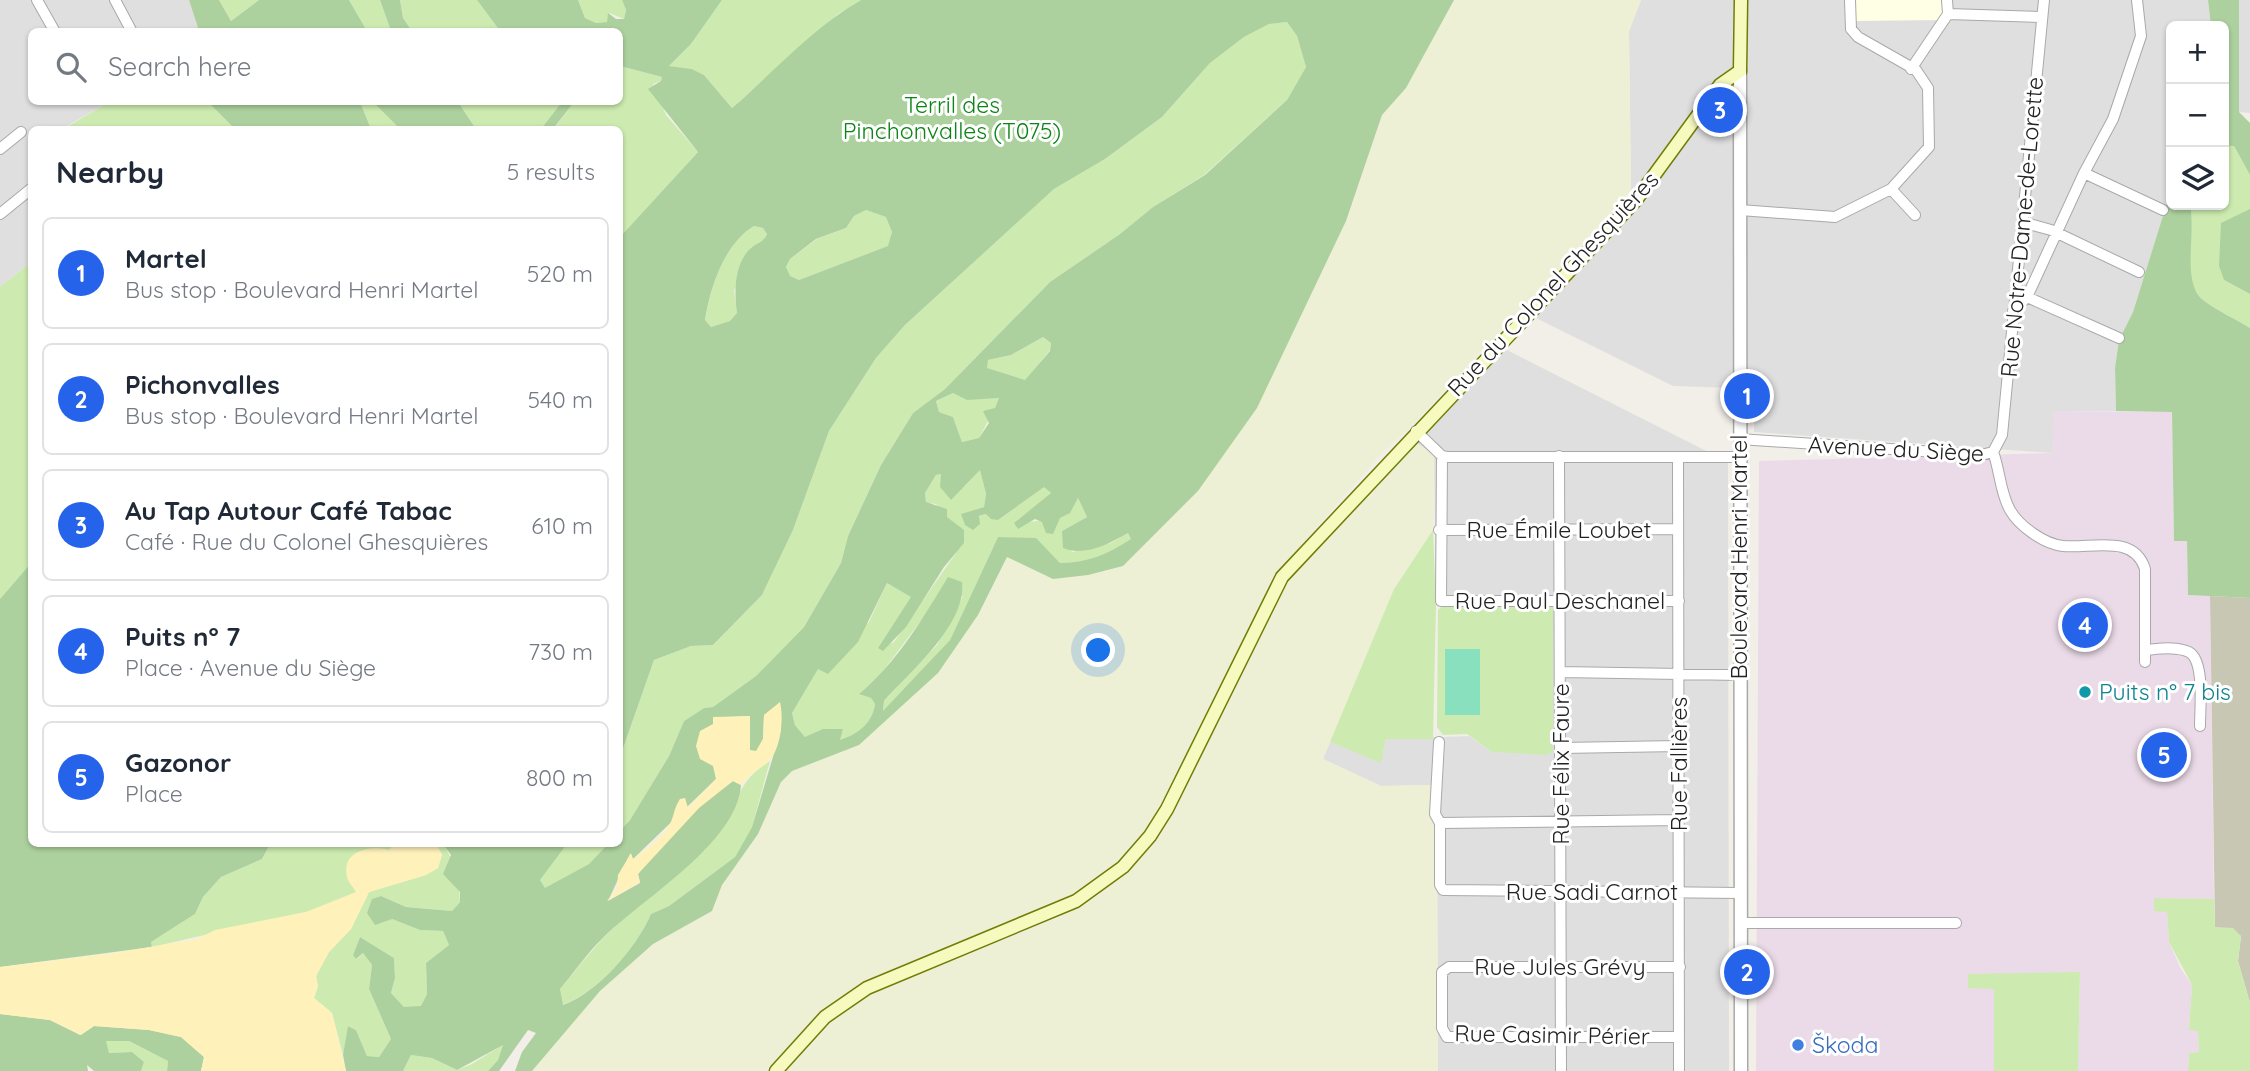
<!DOCTYPE html>
<meta charset="utf-8">
<style>
:root{--surface:#fff;--page:#f6f6f7;--text:#1f2937;--muted:#747a83;--line:#e0e1e3;--accent:#2563eb}
body{margin:0;font-family:Quicksand,sans-serif;background:var(--page);color:var(--text)}
.controls{position:absolute;right:21px;top:21px;display:grid;overflow:hidden;border-radius:10px;box-shadow:0 2px 5px #0004}
.controls button{width:63px;height:63px;display:grid;place-items:center;padding:0;border:0;border-bottom:2px solid var(--line);background:var(--surface);color:var(--text);font:35px sans-serif}
.you{position:absolute;left:1099px;top:651px;width:24px;height:24px;margin:-18px;border:5px solid #fff;border-radius:50%;background:#1a73e8;box-shadow:0 0 0 10px #1a73e833}
.badge{display:grid;place-items:center;width:46px;height:46px;border-radius:50%;background:var(--accent);color:#fff;font-size:23px;font-weight:700}
.pin{position:absolute;translate:-50% -50%;border:4px solid #fff;box-shadow:0 2px 7px #0006}
.list{margin:0;padding:0;list-style:none}
h2{display:flex;justify-content:space-between;align-items:center;height:91px;margin:0;padding:0 28px;font-size:30px}
h2 small{font-size:23px;font-weight:400;color:var(--muted)}
.list li{display:grid;grid-template-columns:46px 1fr auto;gap:21px;align-items:center;box-sizing:border-box;height:112px;margin:0 14px 14px;padding:0 14px;border:2px solid var(--line);border-radius:10px}
.list b{display:block;font-size:26px;white-space:nowrap}
.list p{margin:0;font-size:23px;white-space:nowrap;color:var(--muted)}
.list em{font-size:23px;font-style:normal;color:var(--muted)}
.icon{flex:none;width:38px;height:38px;fill:none;stroke:currentColor;stroke-width:2;stroke-linecap:round;stroke-linejoin:round}
.map{position:relative;flex:none;width:2250px;height:1071px;overflow:hidden}
.search{position:absolute;background:var(--surface);box-shadow:0 2px 5px #0004;left:28px;top:28px;width:595px;height:77px;display:flex;align-items:center;gap:18px;box-sizing:border-box;padding:0 24px;border-radius:10px;color:var(--muted);font-size:26px}
.panel{position:absolute;background:var(--surface);box-shadow:0 2px 5px #0004;left:28px;top:126px;width:595px;height:721px;border-radius:10px}
.map>svg:first-child{display:block}
.residential{fill:#e0dfdf}
.industrial{fill:#ebdbe8}
.education{fill:#ffffe5}
.construction{fill:#c7c7b4}
.farmland{fill:#eef0d5}
.grass{fill:#cdebb0}
.forest{fill:#add19e;fill-rule:evenodd}
.sand{fill:#fff1ba}
.pitch{fill:#88e0be}
.lines{fill:none;stroke-linecap:round;stroke-linejoin:round}
.minor-casing{stroke:#a9a9a9;stroke-width:12}
.tertiary-casing{stroke:#a9a9a9;stroke-width:15}
.secondary-casing{stroke:#707d05;stroke-width:15}
.minor{stroke:#fff;stroke-width:10}
.tertiary{stroke:#fff;stroke-width:12}
.secondary{stroke:#f7fabf;stroke-width:12}
.culture-dot{fill:#0f9aa8;stroke:#fff;stroke-width:2.5}
.shop-dot{fill:#3f7fe0;stroke:#fff;stroke-width:2.5}
.labels{text-anchor:middle;stroke-width:6;stroke-linejoin:round;paint-order:stroke}
.park-label{font-size:23px;fill:#0c8416;stroke:#fff}
.street-label{font-size:23px;fill:#222;stroke:#fff}
.culture-label{font-size:23px;fill:#0d838f;stroke:#fff;text-anchor:start}
.shop-label{font-size:23px;fill:#366cbe;stroke:#fff;text-anchor:start}
</style>
<div class="map">
<svg width="2250" height="1071" viewBox="0 0 2250 1071">
<rect width="100%" height="100%" fill="#f2efe9"/>
<path class="residential" d="M0,0h189l10,31 -167,1v70h77l-47,27 -30,1 -1,132 -31,25z
M1641,0h212l89,20v-20h266l3,26h-40v164l-38,122 -14,28 -4,28 1,43h-63v42l-299,-21 1,-34 -4,-13 -17,3 -61,-2 -141,-70 102,-121 -3,-4 -2,-160z
M2239,0h11v113l-11,-1z
M1503,348l225,114 1,609h-291l-1,-249 -5,-37 -51,1 -58,-27 7,-17 51,20 5,-23 83,-3 23,16 61,-144 -117,-3 -2,-150 -19,-13z"/>
<path class="industrial" d="M2053,411l119,1 2,128h13l1,55 22,1 4,303 -59,-1 12,13 2,31 12,27 11,16 -3,45h9l1,22 -10,1 -1,18h-110l2,-98 -86,15v83h-238l3,-610 293,-8z"/>
<path class="education" d="M1853,0h89v20l-89,1z"/>
<path class="construction" d="M2210,596l40,2v405l-12,-42 3,-25 -26,-9z"/>
<path class="farmland" d="M1454,0h187l-12,31 2,160 -221,237 -27,24 -106,121 -115,233 -17,27 -26,30 -46,33 -192,78 -31,17 -45,36 -37,44h-236l68,-80 53,-47 59,-33 10,-26 36,-51 23,-52 11,-11 67,-26 119,-130 29,-58 46,22 70,-13 75,-74 148,-271 36,-106 24,-27z
M1415,442l19,13 -1,75 -39,59 -71,170 58,27 51,-1 5,37 1,249h-653l44,-49 41,-29 190,-76 33,-18 34,-27 28,-32 18,-27 115,-233z"/>
<path class="grass" d="M219,0h40l-28,21z
M349,0h31l11,31h-24z
M400,0h77l23,31h-88l-9,-13z
M578,0h44l4,10 -2,9 -15,-6 -2,9 -11,1 -11,-5z
M722,0h139l-23,14 -106,94 -28,-33 -12,-6 -23,-3 22,-22z
M1287,22l10,14 9,31 -19,33 -83,75 -51,32 -33,27 -70,48 -105,107 -32,24 -32,52 -33,71 -7,27 -37,64 -48,49 -43,31 -9,1 -20,13 -15,35 -39,64 -10,11v-74l34,-97 37,-14 22,-1 49,-50 31,-65 36,-99 47,-73 29,-33 149,-136 51,-30 57,-42 48,-54 34,-26 25,-13z
M620,66l42,11 -1,4 -8,3 13,31 32,37 -78,85v-107h-67l21,-28h46z
M109,102h99l27,27 -173,1z
M360,102h13l27,27h-29z
M458,102h104l-21,28 -65,-1z
M2224,146h10l16,29v34l-26,71 26,14v34c-12,-8 -43,-22 -51,-32 -18,-23 -3,-64 -9,-91h34z
M866,210l21,7 5,15 -3,14 -90,34 -10,-4 -3,-9 4,-8 27,-20 29,-11 8,-12z
M754,226l9,2 4,5 -3,8 -13,7 -17,43 3,22 -6,8 -20,6 -6,-6c5,-33 19,-77 49,-95z
M31,262v301l-31,36v-312z
M1043,337l8,6 -1,7 -25,31 -39,-13 2,-8 23,-5z
M953,393l14,6 33,-1 -21,40 -17,4 -9,-25 -14,-5 -3,-11z
M980,469l6,26 -2,12 -22,7 16,3 8,-3 12,6 46,-34 7,7 -37,31 46,-6 18,-20 9,19 -25,14 10,21 39,-9 17,-10 4,6c-24,15 -45,24 -72,24l-24,-24 -38,-2 -48,103 -67,73 1,-12 53,-56 26,-49 -40,22 -46,61 -17,15 11,4 4,6c-3,20 -17,31 -36,37l4,-12 -38,8 -10,-12 -3,-12 26,-45 51,-46 18,-39 25,14 -34,51 16,-6 62,-89 -9,-36 -11,-13 -10,-1 -1,-10 11,-18 5,-1 1,5 23,7z
M1433,530l3,75 -3,134h-47l-5,24 -51,-21 64,-153z
M1443,605l110,2v144l-6,4 -55,-3 -25,-18 -24,1 -6,-8 1,-117z
M770,761l-18,66 -17,30 -66,49 -18,8c-14,33 -54,79 -89,91l-2,-16c21,-25 40,-50 64,-71 32,-29 70,-51 95,-86 23,-31 15,-49 51,-71z
M270,844h124l-37,48 -38,17 -167,38 -1,-5 44,-28 8,-17 18,-20 41,-18z
M443,844c10,13 17,41 17,58l-8,9 -46,-4 -25,-11 11,23 28,11 23,1 6,14 -23,18 1,31 -6,13h-17l-13,-14 4,-15 -1,-20 -34,-21 -7,18 4,4 6,-6 9,12 -3,24 22,50 -12,18 -12,-1 -11,-26 -7,-4 -6,29 -11,-42 -18,-15 4,-12 -2,-10 13,-24 22,-23 18,-37 57,-17 12,-7 4,-14 -7,-9 -4,1z
M567,844h41l-19,20 -44,25 -5,-9z
M2154,898l60,1 1,28 18,1 8,8 -3,25 12,42v68h-62l1,-18 10,-1 -1,-21 -9,-1 3,-45 -23,-43 -2,-30 -13,-1z
M2080,972l-2,99h-84v-82l-26,-1v-14z
M105,1041h24l39,20 -1,10h-26l3,-9 -12,-10 -23,1z
M504,1044l-6,16 -10,11h-85l8,-16 21,3 25,12 15,-6z"/>
<path class="forest" d="M189,0h30l12,21 28,-21h90l18,31h-168z
M380,0h20l3,18 9,13h-21z
M477,0h101l7,18 11,5 11,-1 1,-9 8,6h8l2,-9 -4,-10h100l-31,44 -22,22 23,3 12,6 28,33c43,-37 79,-79 129,-108h593l-48,88 -24,27 -36,106 -89,187 -59,83 -75,75 -35,9 -35,4 -46,-22 -29,58 -40,58 -79,72 -67,26 -11,11 -23,52 -36,51 -10,26 -59,33 -53,47 -68,80h-17l7,-19 14,-19 -8,-3 -29,41h-11l10,-11 5,-15 -46,25 -25,-12 -21,-3 -8,16h-57l-3,-16 5,-29 8,4 11,26 12,1 12,-18 -22,-50 3,-24 -9,-12 -7,6 -3,-4 7,-18 34,21 1,20 -4,15 13,14 17,-1 6,-12 -1,-31 23,-18 -6,-14 -23,-1 -28,-11 -17,6 -8,-12 5,-14 9,-3 25,11 46,4 8,-9v-10l-17,-18 8,-19 -8,-11h124l-27,36 5,8 44,-24 19,-20h12v-13l10,-11 39,-64 15,-35 20,-13 9,-1 43,-31 48,-49 37,-64 7,-27 33,-71 32,-52 32,-24 105,-107 70,-48 33,-27 52,-32 82,-75 19,-33 -9,-31 -10,-14 -18,2 -25,13 -34,26 -48,54 -57,42 -51,30 -149,136 -29,33 -47,73 -36,99 -31,65 -49,50 -22,1 -37,14 -34,97v-520l78,-85 -50,-63 13,-8 1,-4 -42,-11v-34l-120,-1zM866,210l20,7 6,15 -4,14 -89,34 -9,-4 -4,-9 4,-8 26,-20 30,-11 8,-12zM754,226l9,2 4,6c-4,9 -9,8 -16,14 -17,15 -17,45 -14,65l-7,8 -19,6 -6,-7c5,-32 19,-76 49,-94zM1043,337l8,6 -1,8 -25,29 -38,-12 1,-8 23,-5zM953,393l14,7 32,-2 -4,10 -12,3 6,12 -10,15 -17,4 -9,-25 -14,-5 -3,-11zM980,470l6,24 -2,13 -23,7 4,11 8,5 7,-6 -1,-8 7,-2 5,5 7,1 46,-33 7,6 -37,30 4,6 17,-10 7,3 4,11 7,1 7,-16 10,-5 8,-15 9,19 -25,14 1,17c21,9 46,-4 65,-15l3,6c-23,15 -44,24 -71,24l-24,-25 -38,-1 -48,103 -67,71 1,-10c26,-29 83,-77 78,-119l-14,-5c-25,41 -52,87 -89,117l12,4 4,6c-3,20 -17,30 -35,36l3,-11h-20l-18,8 -10,-12 -3,-12 26,-44 10,5 30,-32 29,-59 24,14 -33,51 5,3 23,-24 38,-60 20,-24v-13l-17,-13v-8l-21,-7 -1,-9 11,-18 5,-1 -1,13 11,13zM780,703l1,27 -29,97 -17,30 -66,49 -18,8c-14,33 -54,79 -88,91l-3,-16c14,-16 26,-35 42,-50 39,-40 135,-95 139,-154l-8,-4c-37,24 -68,59 -95,93l2,9 -32,18 22,-47 3,5 83,-80 -3,-61 37,-2v35h7l6,-12 1,-24z
M2208,0h31v112l11,11v52l-16,-29h-10v-120h-13z
M208,102h152l11,27h-136z
M373,102h85l18,27h-76z
M562,102h12l-21,27h-12z
M2171,190v15h19c6,26 -7,71 9,91 8,10 39,24 51,32v270l-62,-3 -1,-54h-13l-2,-129 -56,-1 -1,-43 4,-28 14,-28z
M2250,209v85l-26,-14 -5,-14 2,-43z
M31,563l1,281h238l-8,15 -41,18 -18,20 -8,17 -44,28 1,5 -152,20v-368z
M0,1014l50,6 30,15 14,-9 55,4 32,7 23,20 -3,14h-34l1,-10 -39,-20h-23l3,12 23,-1 12,10 -3,9h-47l-7,-6 1,6h-88z"/>
<path class="sand" d="M780,702c4,16 1,49 -13,61 -10,8 -18,12 -26,22l-8,-4 -34,27 -61,66 2,8 -33,19 10,-13 1,-13 13,-22 2,6c13,-10 29,-21 37,-35 4,-8 4,-16 10,-25l5,-1 3,10 28,-29 -3,-13 -13,-7 -4,-13 4,-15 13,-7v-7l37,-1v34l6,1 7,-12 1,-24z
M394,844l44,3 4,8 -4,13 -12,7 -57,17 -18,37 -22,23 -13,24 2,10 -4,12 18,15 14,58h-145l3,-14 -23,-20 -32,-7 -55,-4 -13,9 -31,-15 -50,-6v-47l114,-14 83,-14 18,-9 91,-18 50,-20c-2,-4 -8,-10 -9,-15 -6,-27 24,-32 42,-27z"/>
<path class="pitch" d="M1445,649h35v66h-35z"/>
<g class="lines">
<g class="minor-casing">
<path id="minor" d="M37,0l18,32
M115,0l17,32
M1947,0l1,14 94,3
M1911,69l37,-55
M0,149l21,-17
M2084,173l79,37
M1891,189l24,26
M1740,210l95,7 56,-28 38,-42 -1,-59 -12,-18 -58,-33 -7,-8 -1,-29
M0,214l32,-26
M2022,222l29,8 88,42
M2027,297l92,41
M2013,311l14,-14 57,-124 29,-54 28,-83 -4,-36
M1416,431l26,25 5,1h292
M1739,439l242,16 12,-3
M1993,452l9,-17 42,-435
M1993,452c7,18 7,41 17,58 9,16 34,34 53,36 27,3 71,-13 82,23v93
M1442,456l-1,145h238
M1559,456l2,615
M1678,457l1,614
M1439,530l239,-1
M2145,650c13,-1 32,-4 44,2 16,9 11,56 11,74
M1561,672l179,3
M1439,742l-4,72 5,9v62l3,5 298,3
M1561,748l118,-2
M1440,823l239,-3
M1740,923h216
M1679,1037h-232l-5,-9v-56l7,-5h231"/>
</g>
<g class="tertiary-casing">
<path id="tertiary" d="M1740,71l1,1000"/>
</g>
<g class="secondary-casing">
<path id="secondary" d="M776,1071l49,-54 42,-29 209,-87 47,-34 27,-31 17,-27 115,-232 354,-377 84,-115 20,-14 1,-71"/>
</g>
<use href="#minor" class="minor"/>
<use href="#tertiary" class="tertiary"/>
<use href="#secondary" class="secondary"/>
</g>
<circle class="culture-dot" cx="2085" cy="692" r="7"/>
<circle class="shop-dot" cx="1798" cy="1045" r="7"/>
<g class="labels">
<g class="park-label">
<text x="952" y="113">Terril des<tspan x="952" dy="26">Pinchonvalles (T075)</tspan></text>
</g>
<g class="street-label">
<text transform="translate(2022 227) rotate(-85)" y="8">Rue Notre-Dame-de-Lorette</text>
<text transform="translate(1553 284) rotate(-47)" y="8">Rue du Colonel Ghesquières</text>
<text transform="translate(1896 449) rotate(3)" y="8">Avenue du Siège</text>
<text x="1559" y="538">Rue Émile Loubet</text>
<text transform="translate(1739 557) rotate(-90)" y="8">Boulevard Henri Martel</text>
<text x="1560" y="609">Rue Paul Deschanel</text>
<text transform="translate(1561 764) rotate(-90)" y="8">Rue Félix Faure</text>
<text transform="translate(1679 764) rotate(-90)" y="8">Rue Fallières</text>
<text x="1592" y="900">Rue Sadi Carnot</text>
<text x="1560" y="975">Rue Jules Grévy</text>
<text transform="translate(1552 1035) rotate(1)" y="8">Rue Casimir Périer</text>
</g>
<g class="culture-label">
<text x="2099" y="700">Puits n° 7 bis</text>
</g>
<g class="shop-label">
<text x="1812" y="1053">Škoda</text>
</g>
</g>
</svg>
<div class="controls">
<button>+</button>
<button>−</button>
<button><svg class="icon" aria-label="layers" viewBox="0 0 24 24"><path d="M12 4l9 5-9 5-9-5zM3 14l9 5 9-5"/></svg></button>
</div>
<div class="you"></div>
<div class="pin badge" style="left:1747px;top:396px">1</div>
<div class="pin badge" style="left:1747px;top:972px">2</div>
<div class="pin badge" style="left:1720px;top:110px">3</div>
<div class="pin badge" style="left:2085px;top:625px">4</div>
<div class="pin badge" style="left:2164px;top:755px">5</div>
<div class="search"><svg class="icon" aria-label="search" viewBox="0 0 24 24"><circle cx="10" cy="10" r="6"/><path d="M15 15l6 6"/></svg>Search here</div>
<section class="panel">
<h2>Nearby<small>5 results</small></h2>
<ul class="list">
<li><span class="badge">1</span><div><b>Martel</b><p>Bus stop · Boulevard Henri Martel</p></div><em>520 m</em></li>
<li><span class="badge">2</span><div><b>Pichonvalles</b><p>Bus stop · Boulevard Henri Martel</p></div><em>540 m</em></li>
<li><span class="badge">3</span><div><b>Au Tap Autour Café Tabac</b><p>Café · Rue du Colonel Ghesquières</p></div><em>610 m</em></li>
<li><span class="badge">4</span><div><b>Puits n° 7</b><p>Place · Avenue du Siège</p></div><em>730 m</em></li>
<li><span class="badge">5</span><div><b>Gazonor</b><p>Place</p></div><em>800 m</em></li>
</ul>
</section>
</div>
